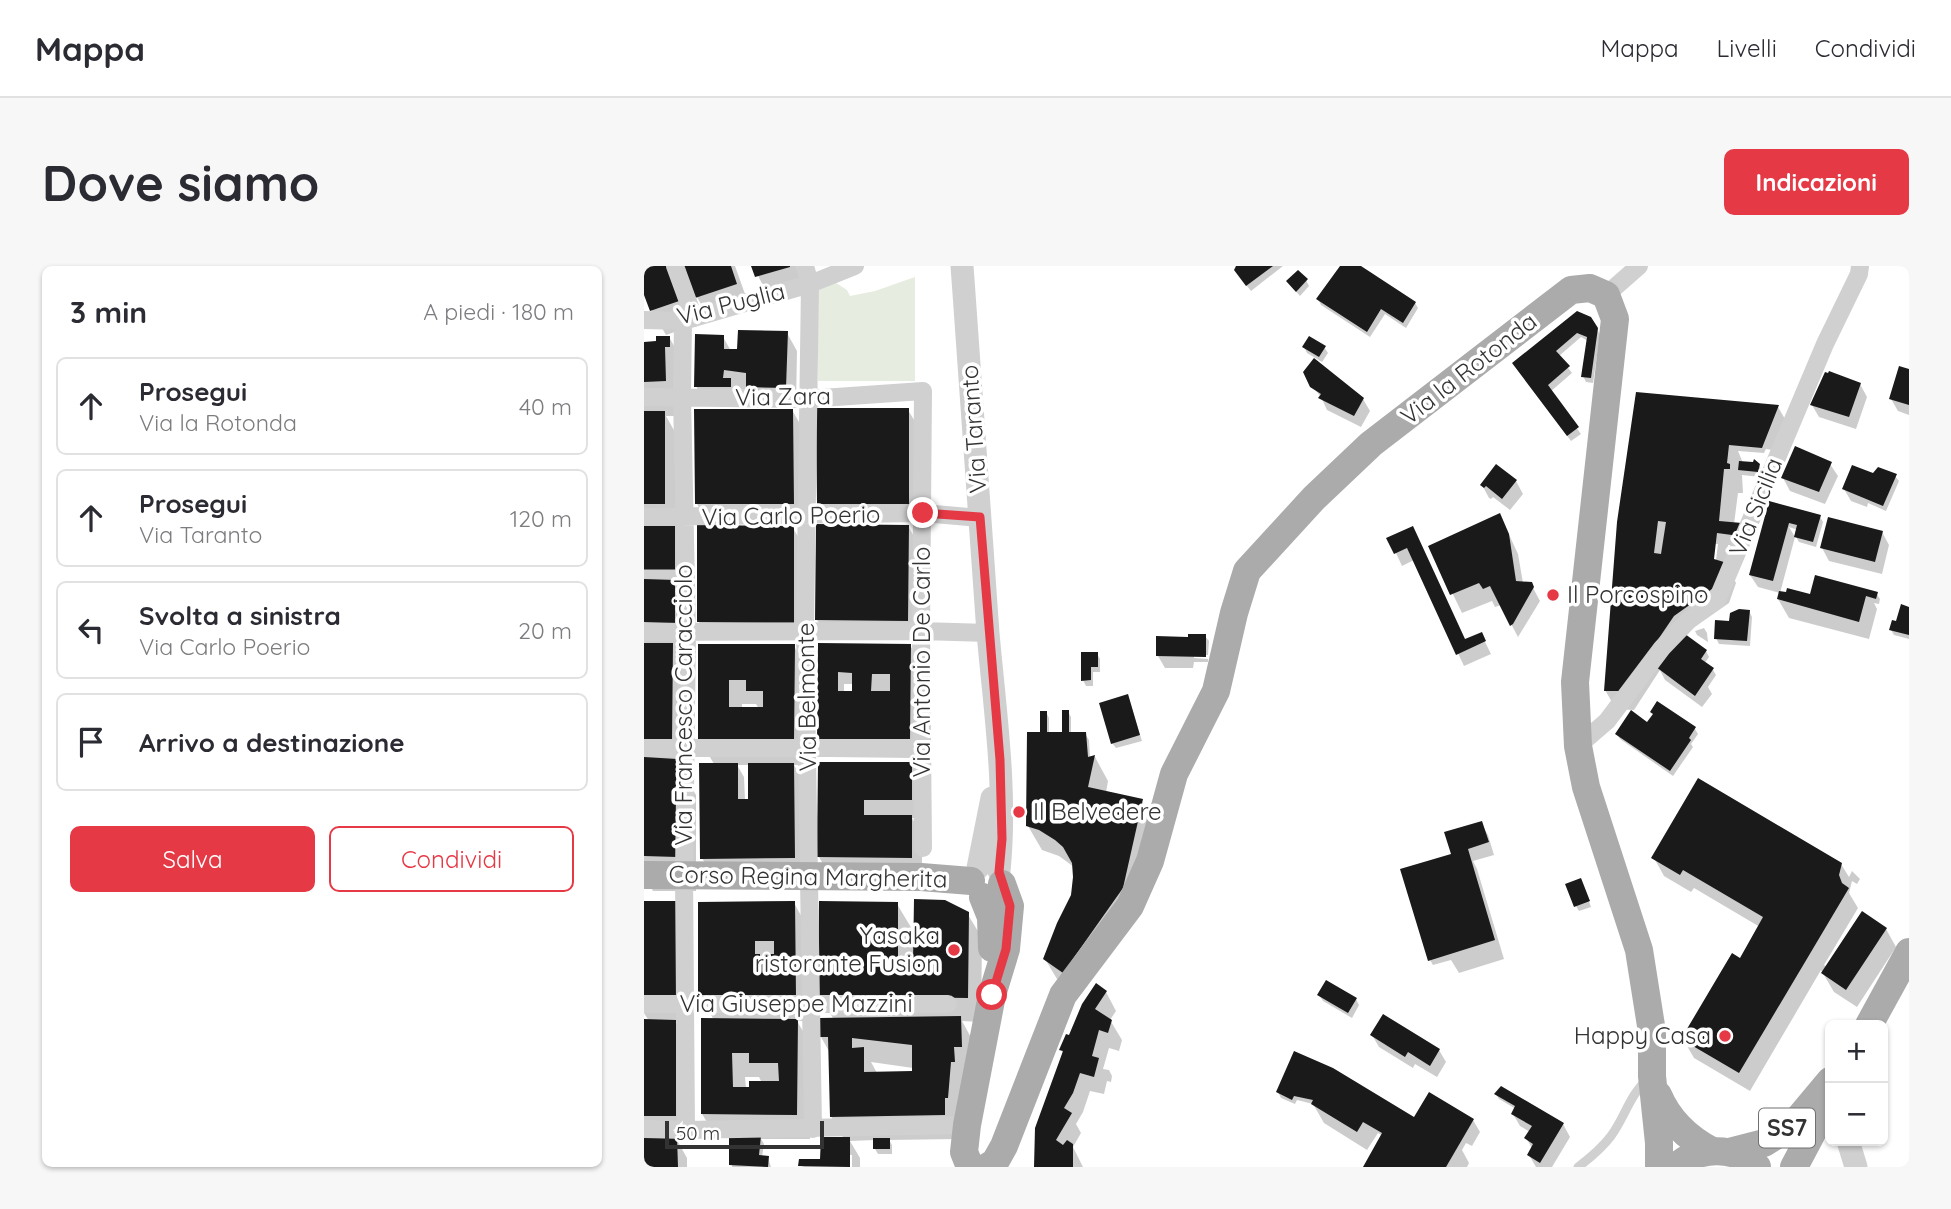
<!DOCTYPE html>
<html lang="it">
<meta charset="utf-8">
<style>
:root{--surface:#fff;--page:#f7f7f7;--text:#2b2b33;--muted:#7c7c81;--line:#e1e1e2;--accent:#e63946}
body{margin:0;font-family:Quicksand,sans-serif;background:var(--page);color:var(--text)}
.controls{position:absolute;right:21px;bottom:21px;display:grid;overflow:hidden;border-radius:10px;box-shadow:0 2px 5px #0004}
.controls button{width:63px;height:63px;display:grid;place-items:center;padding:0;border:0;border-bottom:2px solid var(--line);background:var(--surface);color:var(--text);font:35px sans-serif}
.scale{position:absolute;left:21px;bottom:18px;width:159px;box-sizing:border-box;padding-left:7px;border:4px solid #333;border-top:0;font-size:19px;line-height:24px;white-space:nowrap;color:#333;-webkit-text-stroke:5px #fff;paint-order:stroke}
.stop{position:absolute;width:21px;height:21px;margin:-16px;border:5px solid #e63946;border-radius:50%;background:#fff}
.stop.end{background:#e63946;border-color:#fff;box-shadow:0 2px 7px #0008}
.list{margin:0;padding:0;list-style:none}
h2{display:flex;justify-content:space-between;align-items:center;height:91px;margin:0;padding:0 28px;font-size:30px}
h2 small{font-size:23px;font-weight:400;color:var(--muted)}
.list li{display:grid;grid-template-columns:46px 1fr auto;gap:21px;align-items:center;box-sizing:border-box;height:98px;margin:0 14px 14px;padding:0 14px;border:2px solid var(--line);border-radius:10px}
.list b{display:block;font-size:26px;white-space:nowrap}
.list p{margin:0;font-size:23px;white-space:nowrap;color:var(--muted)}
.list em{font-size:23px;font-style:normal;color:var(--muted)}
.actions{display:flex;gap:14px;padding:21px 28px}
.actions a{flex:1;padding:16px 0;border:2px solid var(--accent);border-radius:10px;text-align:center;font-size:24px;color:var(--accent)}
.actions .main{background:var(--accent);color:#fff}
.icon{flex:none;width:38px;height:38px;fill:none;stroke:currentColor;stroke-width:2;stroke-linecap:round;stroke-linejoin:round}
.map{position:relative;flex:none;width:1265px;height:901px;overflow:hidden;border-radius:10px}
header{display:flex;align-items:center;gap:42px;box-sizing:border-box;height:98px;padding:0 35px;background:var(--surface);border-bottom:2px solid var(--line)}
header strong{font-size:33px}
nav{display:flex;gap:38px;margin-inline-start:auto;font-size:24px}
.intro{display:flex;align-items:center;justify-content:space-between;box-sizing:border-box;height:168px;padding:0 42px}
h1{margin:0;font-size:49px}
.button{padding:18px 32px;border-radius:10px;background:var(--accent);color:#fff;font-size:24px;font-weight:700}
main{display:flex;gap:42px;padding:0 42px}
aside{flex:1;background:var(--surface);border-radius:10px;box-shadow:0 2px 5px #0004}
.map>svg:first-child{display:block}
.green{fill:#e6ecdf}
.shadow{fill:#0003;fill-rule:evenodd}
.building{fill:#1a1a1a;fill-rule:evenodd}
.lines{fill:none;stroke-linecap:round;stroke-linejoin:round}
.service{stroke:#d0d0d0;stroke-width:9}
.minor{stroke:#d0d0d0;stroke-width:18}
.tertiary{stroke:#d0d0d0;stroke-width:23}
.primary{stroke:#ababab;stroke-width:28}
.route{stroke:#e63946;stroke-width:9}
.poi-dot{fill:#e63946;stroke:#fff;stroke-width:2.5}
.labels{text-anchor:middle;stroke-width:7;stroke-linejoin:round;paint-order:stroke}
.shield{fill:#fff;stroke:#707070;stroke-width:2}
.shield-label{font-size:23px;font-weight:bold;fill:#333}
.street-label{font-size:24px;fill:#333;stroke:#fff}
.poi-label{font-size:24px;fill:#333;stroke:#fff;text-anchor:start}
</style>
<header>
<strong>Mappa</strong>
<nav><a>Mappa</a><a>Livelli</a><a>Condividi</a></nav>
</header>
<div class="intro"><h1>Dove siamo</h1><a class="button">Indicazioni</a></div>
<main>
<aside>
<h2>3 min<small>A piedi · 180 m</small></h2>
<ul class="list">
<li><svg class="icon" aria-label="ahead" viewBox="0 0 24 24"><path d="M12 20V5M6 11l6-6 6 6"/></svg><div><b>Prosegui</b><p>Via la Rotonda</p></div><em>40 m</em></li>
<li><svg class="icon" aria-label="ahead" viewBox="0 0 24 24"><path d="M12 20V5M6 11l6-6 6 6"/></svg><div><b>Prosegui</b><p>Via Taranto</p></div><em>120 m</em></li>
<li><svg class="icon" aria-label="left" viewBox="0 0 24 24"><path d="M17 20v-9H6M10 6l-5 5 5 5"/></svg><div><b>Svolta a sinistra</b><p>Via Carlo Poerio</p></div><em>20 m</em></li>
<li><svg class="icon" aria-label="arrive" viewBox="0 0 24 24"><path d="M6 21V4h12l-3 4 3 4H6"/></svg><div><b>Arrivo a destinazione</b></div></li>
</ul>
<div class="actions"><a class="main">Salva</a><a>Condividi</a></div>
</aside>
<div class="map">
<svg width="1265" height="901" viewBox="0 0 1265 901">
<rect width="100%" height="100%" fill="#fff"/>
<path class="green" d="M271,11v104h-97v-93l18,-5 11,7 3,6 25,-5z"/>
<path class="shadow" d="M0,0h30l21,59 -29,10 -14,-24 -8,-20z
M42,0h49l15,42 -39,14 -14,-25z
M109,0h43l8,25 -33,10z
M594,0h45l-32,25 -12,-15z
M699,0h15l57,37 3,5 -12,20 -21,-14 -15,23 -49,-32 -3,-6z
M662,14l3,6 -9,10 -8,-9z
M934,47l19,16 3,6 -7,48 -7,-1 -3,-6 5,-35 -7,-4 -22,19 13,17 -22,19 31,42 -10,7 -54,-72z
M143,67l10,18 -1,55 -46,-16 -15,-1 6,9 -34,7 -11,-19 27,-49 8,14h8z
M25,71l20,35 -4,44h-19l18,32 -3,312h-5l20,35v96h-43l-9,-16v-532h14z
M660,81h20l4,6 -6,9 -15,-9z
M1265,104v45l-11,-4 -7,-12z
M1216,118l7,13 -11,32 -37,-12 -7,-12z
M668,120l51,13 7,12 -9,16 -34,-17 -6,-13z
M993,128l141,13 7,12 -13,31 -6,-1 -2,4 -26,-2 5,12 16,2 3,6 -1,6 -19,-2 1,18h-5l-4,31 7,1 -6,15h-2l-1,5h-4l-2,19 10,19 -7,20 -46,32 23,16 3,6 -5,7 9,6 3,5 -8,12 4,7 -10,13 -37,-27 -5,-10 -26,40 -18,-1 -11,-19zM1070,278h4l-3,24h-4z
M148,144l11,19v93h-96l-10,-18z
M264,144l11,18 -4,88h-89l-8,-12z
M1186,198l8,12 -13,28 -35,-13 -7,-13z
M852,200l20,15 7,13 -13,16 -17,-13 -2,2 -2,-1 -7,-13z
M1228,208l23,2 4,5 -13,30 -18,-8 -1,4 -16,-6 -7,-12z
M1126,237l50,14 3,5 -7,25 -17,-5 -3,-5 2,-7 -9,-3 6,10 -15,56 -22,-6 -8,-12z
M856,249l18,39 5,29 8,1 9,17 -22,36 -17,-32 -6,2 -3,-6 -30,12 -32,-66z
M264,260l11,19 -1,94 -90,-1 -11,-18z
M149,262l7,12v94h-94l-7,-12z
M768,262l53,113 16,-7 10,20 -27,12 -50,-106 -12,6 -13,-28z
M1238,266l7,13 -7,29 -53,-13 -7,-13z
M1232,327l4,6 -1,5 -5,-1 3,6 -8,30 -80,-21 -11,-19z
M1265,342v31l-15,-4 -3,-5z
M1105,345l3,6 -2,29 -31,-2 -3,-6 15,-15z
M1060,362l3,5 1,9 -11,-7 -2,-4z
M561,370l4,5 -1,14h-14v3l14,1v3h-14l-1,6h-28l-7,-12z
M176,378l90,1 11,19 -1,94 -91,-1 -11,-19zM200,418h10v9l-10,-1z
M56,380h94l14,25v94h-14l10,18 1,93 -92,1 -11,-19 12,-94 -14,-24zM98,438h14l3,5h-17zM93,499h12l1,35h-5l-1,-23z
M453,388l3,5v13h-7v14h-7l-3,-6z
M484,430l14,45 -26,7 -4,-5z
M1014,438l37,25 3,5 -7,10 2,3 -20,29 -53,-37 -3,-5 31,-10z
M402,446l3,6v16h15l4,-22 3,5v17h14l4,6 1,18 5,-1 13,24 -2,12 35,7 15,25 -19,88 -77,71 -15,-25 28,-63 1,-29 -15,-11 -17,-6 -14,-24z
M175,497l92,1 11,18v36h-10l10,18v40h-92l-11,-19z
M837,557l7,12 6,20 -21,6 4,8 27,90 -45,14 -8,-13 -18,5 -3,-5 24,-105z
M1010,592l187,6 8,13 3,-6 8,8 -3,5 -5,-3 -3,12 9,15 -34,57 3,2 59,-38 10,18 -39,60 -23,-15 -13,-22 -71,121 -56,-33 -11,-19 57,-79 20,-33 -66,-39 -3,4 -27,-16z
M939,619l8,22 -12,4 -3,-5z
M0,637l46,118h-15l14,25v94h-12l10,18v9h-43v-146h5l-5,-8z
M56,637h94l14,25 1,93h-12l14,24 -1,94h-49l3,5 -2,13 6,1 3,9h-39l-1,-29h-14l-15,-24 12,-94 -14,-23zM101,811h14l3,6 -16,5z
M253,638l18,30 52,-21 15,25 -1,84 -19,-1 12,22 -16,96 -69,1 3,5v9h-14l-3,-5v-9l-25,1 10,17v9h-8v-12h-4v12h-47l21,-6 22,-22 -13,-23 -1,-63 -9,-16 13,-17 -14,-25zM227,796l42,6v5h-36z
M462,726l10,19 -6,9 12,20 -3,11 -10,-3 -6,21 6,1 3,6 -1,6 -4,-1 -3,13 -14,-3 -7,21 -7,12 5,9 -8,14 10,20h-47l27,-114 -2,-3z
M675,729l37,4 3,6 -7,13 -29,-17z
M728,769l67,15 7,12 -9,15 -22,-13 -2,4 -34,-21z
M634,826l137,28h58l7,12 -8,14 -6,-3 -4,7 7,13 -2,4h-102l18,-31 -5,-3 -11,17 -43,-27 -11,-19 -16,-4 -2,4 -14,-6z
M852,828l67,30 7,13 -18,30h-16l-7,-12 3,-7 -6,-10 4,-6 -10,-6 -7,-12 3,-5 -17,-10z"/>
<path class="building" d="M0,0h25l13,34 -32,11 -6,-16z
M40,0h47l6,18 -42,14z
M107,0h39v1l-35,10z
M592,0h37l-27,20 -12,-16z
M696,0h21l55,36 -13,21 -22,-14 -14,23 -51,-33z
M654,4l10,9 -12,13 -10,-11z
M933,45l14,6 7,11 -7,50 -10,-1 6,-40 -10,-4 -21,18 14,15 -22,19 31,42 -12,9 -55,-73z
M94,64l50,1 -2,57 -40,-1v-14l-22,-3 -1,8h8v9h-37l1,-53 29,1v14h13z
M12,70h14v11h-5l1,34 -22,1v-40l12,-1z
M665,70l17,10 -7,11 -17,-10z
M670,92l50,40 -10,18 -36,-18 3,-4 -11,-7 -7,-15z
M1255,100l10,3v36l-20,-6z
M1185,105l32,12 -12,34 -39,-12 15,-33 3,1z
M992,126l143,13 -17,43 -33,-3 -2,18 3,1v5h-6l-5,52 23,2 -1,6 -9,6 -15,-2 -3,26 13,4 -8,21 -45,32 -51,75h-19l13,-169zM1014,255l8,1 -5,32 -7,-1z
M172,142h93v96h-92z
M50,143h99l1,95h-99z
M0,145h21v93h-21z
M1151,180l37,16 -13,30 -38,-14z
M1110,193l6,5 -2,8 -20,-2 1,-9 14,1z
M852,198l21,16 -15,19 -16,-13 -2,2 -4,-3z
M1208,199l21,8 5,-6 19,7 -14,32 -41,-17z
M1125,235l52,14 -8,27 -19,-5 3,-12 -8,-2 -16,58 -24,-6z
M856,247l9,21 7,47 16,1 2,5 -21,37 -3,2 -20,-40 -7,3 -4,-6 -29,12 -22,-49z
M1184,251l55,14 -8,31 -55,-14z
M172,258l93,1 -1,96 -93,-1z
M53,259l97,1v97l-97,-1z
M0,260h31v45h-31z
M769,260l52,113 17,-7 4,9 -30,14 -49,-107 -13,6 -8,-16z
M1171,309l63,17 -2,7 -10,-3 -7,26 -82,-23 2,-8 7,1 1,-4 23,6z
M0,313l31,1v43l-31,-1z
M1257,338l8,3v28l-20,-5 3,-10 4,1z
M1095,343l11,1 -3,31 -33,-2 1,-19 14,1 1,-8z
M544,368h18v23l-50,-1v-20l32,1z
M1041,368l22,16 -6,9 13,9 -19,28 -39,-29z
M0,377h29l-1,99h-28z
M174,377l93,1 -1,96 -93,-1zM194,406l14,1v18h-14zM228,408h18v17h-19z
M54,378h97l-1,97 -96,-1zM85,414h17v11h17v16h-34z
M437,386h17v15h-7v13l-10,1z
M484,428l12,41 -29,9 -12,-41z
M1013,435l39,26 -7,11 2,2 -21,31 -55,-37 16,-24 16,12 6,-8 -3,-2z
M418,444h7v22h17l2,25 7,-2 -7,32 55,12 -20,89 -60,85 -20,-14 14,-36 14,-28 2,-18 -1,-14 -9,-16 -8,-7 -16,-10 -13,-4 1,-94h13v-21h7v21h15z
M0,491l33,2v98l-33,-1z
M174,496h94v38h-48v15h48v43l-95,-1z
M55,497h39v36h10v-36h46l1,95 -95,1z
M1054,512l144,85 -3,12 3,8 7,5 -110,185 -58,-34 51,-86 8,5 23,-41 -80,-47 -3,5 -29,-17z
M838,555l7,21 -21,7 27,91 -67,21 -28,-92 51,-15 -7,-22z
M937,612l9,23 -16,6 -9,-23z
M270,633l31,1 24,12 -1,86 -150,-2 1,-95 79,1v61h15z
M0,635h32l1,96h-33z
M151,635l1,96 -98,1v-96zM111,675h19v13h-5l1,4h-10v-4h-5z
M1218,645l25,17 -41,62 -25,-17z
M682,714l31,18 -9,15 -31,-18z
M452,717l11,8 -12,18 17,11 -4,13 -9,-3 -7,26 7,2 -5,19 -14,-4 -7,20 -9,15 8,5 -16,27 7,5 4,-5 6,4v23h-39l1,-39 28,-77 -4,-1 7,-16 3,1 13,-31z
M739,748l57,35 -10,17 -22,-14 -3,5 -35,-22z
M317,750l1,31h-8l1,15h-4l-3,36h-3v17l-115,2 -2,-80h-9v-19zM208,772l60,7v26l-48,1v-25l-12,1z
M57,752l97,1 -1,96 -96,-1zM88,787h17v10h29l1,18h-30v6h-16z
M0,753l32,1v96h-32z
M650,785l39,17 81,49 15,-25 45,27 -28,48h-83l19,-34 -19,-11 -6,10 -46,-28 2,-4 -19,-4 -2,4 -16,-8z
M857,820l63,37 -24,40 -13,-8 6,-11 -9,-6 8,-12 -21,-12 4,-8 -21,-12z
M117,870l-2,19 10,1 -1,11 -39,-2v-28z
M33,871l1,30h-34v-29z
M177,871h29v30l-52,-1 1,-7h21z
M229,872h17v11h-17z"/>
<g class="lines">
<path class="service" d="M0,308h41
M934,901c12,-9 24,-19 33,-31 14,-19 19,-42 37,-57"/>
<path class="minor" d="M31,0l19,52
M161,0l5,18 -5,347 8,498
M962,29l33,-29
M0,54l39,1 127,-37 45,-18
M39,55l-1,76 5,235 -3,242 2,256
M0,131l163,2 116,-8 -2,240 2,217
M0,251l279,-4 57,5
M0,366l277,-1 67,2
M934,480l29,-25 55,-73 27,-28 28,-20 108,-256 34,-70 1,-8
M0,482h278
M0,738h304
M0,863l42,1 281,-5"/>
<path class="tertiary" d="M318,0c9,122 17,244 26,367 7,79 19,158 11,238
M334,602l14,-70
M1204,875l8,26"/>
<path class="primary" d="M0,609l277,2 50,4
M339,631l8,20 1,31
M1225,759l40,-73
M1014,829c11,26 29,43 54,56
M1085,886l35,-9 30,-19 36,-43
M329,901h-3l-6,-15 3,-27 25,-130 14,-46 4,-43 -8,-22
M343,901l8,-5 9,-16 59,-151 67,-89 20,-45 24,-87 42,-83 18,-78 13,-42 67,-73 57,-54 200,-154 19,-2 16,7 9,24 -40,363 3,64 8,41 53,163 13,82v44l7,67v24
M1032,901c23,-21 59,-21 81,0
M1150,901l36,-68"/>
</g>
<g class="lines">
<path class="route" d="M279,247l57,4 20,243 2,79 -3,33 11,34 -4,43 -14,46"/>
</g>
<g class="poi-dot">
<circle cx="909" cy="329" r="7"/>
<circle cx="375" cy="546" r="7"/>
<circle cx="310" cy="684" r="7"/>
<circle cx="1081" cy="770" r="7"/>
</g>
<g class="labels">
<rect class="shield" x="1115" y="842.5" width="56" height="39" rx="5"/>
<g class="shield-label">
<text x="1143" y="870">SS7</text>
</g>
<g class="street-label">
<text transform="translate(87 38) rotate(-14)" y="8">Via Puglia</text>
<text transform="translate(825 103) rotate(-38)" y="8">Via la Rotonda</text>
<text transform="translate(139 131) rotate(-1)" y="8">Via Zara</text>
<text transform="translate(330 163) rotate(-94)" y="8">Via Taranto</text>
<text transform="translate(1112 241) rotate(-68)" y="8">Via Sicilia</text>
<text transform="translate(147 250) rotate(-1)" y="8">Via Carlo Poerio</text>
<text transform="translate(278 396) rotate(-90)" y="8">Via Antonio De Carlo</text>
<text transform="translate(163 431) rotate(-91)" y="8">Via Belmonte</text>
<text transform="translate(40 439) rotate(-90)" y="8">Via Francesco Caracciolo</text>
<text transform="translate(164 611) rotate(1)" y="8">Corso Regina Margherita</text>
<text x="152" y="746">Via Giuseppe Mazzini</text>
</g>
<g class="poi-label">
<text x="923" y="337">Il Porcospino</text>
<text x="389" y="554">Il Belvedere</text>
<text x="296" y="678" text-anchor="end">Yasaka<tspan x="296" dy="28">ristorante Fusion</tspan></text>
<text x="1067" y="778" text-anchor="end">Happy Casa</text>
</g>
</g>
</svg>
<div class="controls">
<button>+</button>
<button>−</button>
</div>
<div class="scale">50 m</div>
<div class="stop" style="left:348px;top:729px"></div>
<div class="stop end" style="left:279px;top:247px"></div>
</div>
</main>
